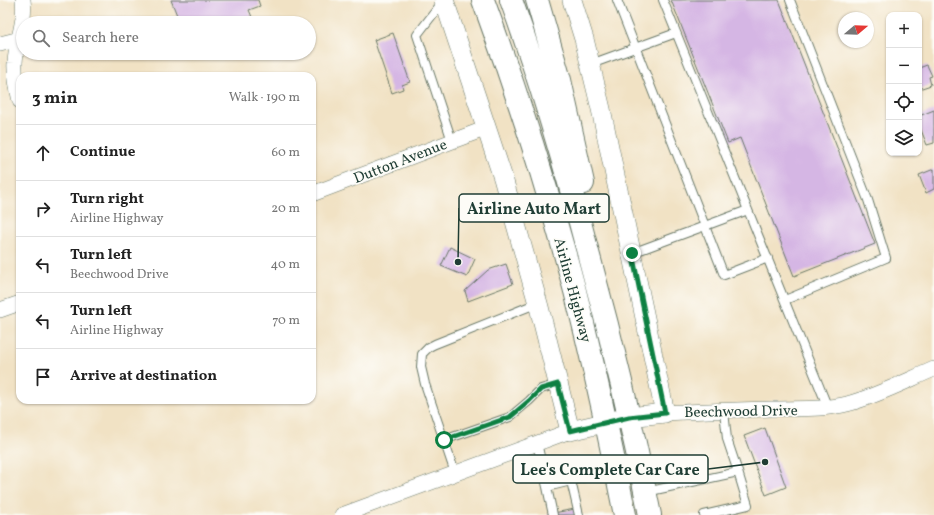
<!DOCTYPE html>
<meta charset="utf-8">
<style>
:root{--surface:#fff;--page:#f6f6f6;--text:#222;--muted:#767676;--line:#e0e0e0}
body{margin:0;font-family:Vollkorn,serif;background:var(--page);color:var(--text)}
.controls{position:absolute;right:12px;top:12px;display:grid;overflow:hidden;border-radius:8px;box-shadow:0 1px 3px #0004}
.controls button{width:36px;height:36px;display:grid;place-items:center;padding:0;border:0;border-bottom:1px solid var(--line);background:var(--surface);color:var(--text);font:20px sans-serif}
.compass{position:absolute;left:838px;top:12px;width:36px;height:36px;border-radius:50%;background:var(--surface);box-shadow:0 1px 3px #0004;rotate:71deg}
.stop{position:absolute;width:12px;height:12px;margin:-9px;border:3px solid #0b8043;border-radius:50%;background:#fff}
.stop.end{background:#0b8043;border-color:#fff;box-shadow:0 1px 4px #0008}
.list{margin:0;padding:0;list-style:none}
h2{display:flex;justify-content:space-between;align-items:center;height:52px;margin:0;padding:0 16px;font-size:17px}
h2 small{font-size:13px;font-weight:400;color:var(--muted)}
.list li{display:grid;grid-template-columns:26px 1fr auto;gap:12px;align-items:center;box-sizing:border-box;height:56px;padding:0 16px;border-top:1px solid var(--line)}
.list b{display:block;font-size:15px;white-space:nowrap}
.list p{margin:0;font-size:13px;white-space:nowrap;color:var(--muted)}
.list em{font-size:13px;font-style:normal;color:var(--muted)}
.icon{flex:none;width:22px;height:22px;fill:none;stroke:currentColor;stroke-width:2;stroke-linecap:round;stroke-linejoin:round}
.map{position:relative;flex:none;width:934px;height:515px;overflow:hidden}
.search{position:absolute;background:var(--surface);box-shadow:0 1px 3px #0004;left:16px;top:16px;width:300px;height:44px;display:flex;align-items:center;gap:10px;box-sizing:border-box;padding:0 14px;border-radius:22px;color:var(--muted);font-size:15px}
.panel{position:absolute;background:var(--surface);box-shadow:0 1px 3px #0004;left:16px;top:72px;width:300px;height:332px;border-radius:12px}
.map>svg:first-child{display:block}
.building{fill:#d5b6e4}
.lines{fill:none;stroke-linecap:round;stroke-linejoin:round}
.service-casing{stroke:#687766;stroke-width:10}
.minor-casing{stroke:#687766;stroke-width:16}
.tertiary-casing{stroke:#687766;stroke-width:20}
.trunk-casing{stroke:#687766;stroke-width:24}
.service{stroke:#fff;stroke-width:8}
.minor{stroke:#fff;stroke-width:15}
.tertiary{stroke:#fff;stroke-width:19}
.trunk{stroke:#fff;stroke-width:22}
.route{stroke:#0b8043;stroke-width:5}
.labels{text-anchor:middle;stroke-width:3.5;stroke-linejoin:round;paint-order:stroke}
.street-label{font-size:15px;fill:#1f3d34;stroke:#fdfcf7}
.leader{fill:none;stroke:#1f3d34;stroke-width:1.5}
.callout-dot{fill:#1f3d34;stroke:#fdfcf7;stroke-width:1.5}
.callout{fill:#fdfcf7;stroke:#1f3d34;stroke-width:1.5}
.callout-label{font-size:16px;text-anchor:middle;font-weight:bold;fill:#1f3d34}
</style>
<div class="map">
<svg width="934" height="515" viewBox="0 0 934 515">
<rect width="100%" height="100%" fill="#fdfcf7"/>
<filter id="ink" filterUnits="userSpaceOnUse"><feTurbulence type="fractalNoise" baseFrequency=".025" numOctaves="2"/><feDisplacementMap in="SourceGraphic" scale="8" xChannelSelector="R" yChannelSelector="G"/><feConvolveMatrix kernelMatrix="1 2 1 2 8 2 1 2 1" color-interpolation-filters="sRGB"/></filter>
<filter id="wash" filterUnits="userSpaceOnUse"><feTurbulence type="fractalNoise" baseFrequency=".012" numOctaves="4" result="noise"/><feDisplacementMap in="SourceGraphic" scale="16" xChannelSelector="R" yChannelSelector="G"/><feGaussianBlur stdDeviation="0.9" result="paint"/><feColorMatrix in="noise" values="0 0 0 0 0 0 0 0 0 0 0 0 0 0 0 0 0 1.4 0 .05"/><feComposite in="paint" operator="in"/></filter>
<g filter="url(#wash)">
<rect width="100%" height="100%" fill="#f1e2c4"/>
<g id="blocks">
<path class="building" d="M171,0h87l2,6 -11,4 3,7 -15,6h-12l-1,-3 -9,3h-35z
M671,0h108l96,244 -81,32 -54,-138 -12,5z
M393,33l17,49 -8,3 1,4 -11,4 -18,-53z
M927,65l5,11 -3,1 2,8 -12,4v-21z
M934,110v33l-7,2 -8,-20v-9z
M934,169v20l-8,4 -7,-18z
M450,247l25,12 -8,18 -26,-11z
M506,264l7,20 -45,17 -3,-10 23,-21z
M765,428l21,59 -20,8 -22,-59z
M575,509l1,6h-28v-1z"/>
</g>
</g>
<g filter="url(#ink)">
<use href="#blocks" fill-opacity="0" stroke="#687766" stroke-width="1"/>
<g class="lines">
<g class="service-casing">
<path id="service" d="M444,0l-27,35 35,106
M617,0l107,275 44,-17
M663,0l165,408
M591,64l85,-31
M632,253l116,-43
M785,300l101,-42 -18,-58 -78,-200
M724,411l3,28 11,33
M444,440l66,-23 19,-16 12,-12 17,-5
M537,443l10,44 24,-6
M455,473l-30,-89 -4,-17 1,-13 7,-7 6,-3 103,-41
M547,487l6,28
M646,492l92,-20 10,33 -44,10
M579,515l-8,-34 44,-12"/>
</g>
<g class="minor-casing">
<path id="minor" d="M0,44l20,-5
M20,101c-3,-13 -6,-26 -5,-38 1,-22 11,-41 8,-63
M312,194l175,-66
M0,310l20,-7
M665,413c36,-2 71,-3 106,-4 26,-1 51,1 76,-5 30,-8 59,-23 87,-35
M342,515l228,-84"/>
</g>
<g class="tertiary-casing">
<path id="tertiary" d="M444,0l59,178 36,129 31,124 59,-14 36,-4 -64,-304 -17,-70 -12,-39"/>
</g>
<g class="trunk-casing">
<path id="trunk" d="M483,0c35,95 66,193 92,291 19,74 35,149 50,224
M511,0c31,85 56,172 79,260 23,84 43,169 60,255
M537,0l23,80 23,103"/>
</g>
<use href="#service" class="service"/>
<use href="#minor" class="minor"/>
<use href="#tertiary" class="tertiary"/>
<use href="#trunk" class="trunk"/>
</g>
</g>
<g class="lines" filter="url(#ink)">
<path class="route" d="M444,440l66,-23 19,-16 12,-12 17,-5 12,47 59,-14 36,-4 -33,-160"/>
</g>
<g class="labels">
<g class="street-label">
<text transform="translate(400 161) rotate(-21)" y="5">Dutton Avenue</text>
<text transform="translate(573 290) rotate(75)" y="5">Airline Highway</text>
<text transform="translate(741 411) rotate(-1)" y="5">Beechwood Drive</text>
</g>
</g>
<path class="leader" d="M458 262L459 208M765 462L708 469"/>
<g class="callout-dot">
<circle cx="458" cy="262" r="4"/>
<circle cx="765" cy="462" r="4"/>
</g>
<g class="callout">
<rect x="459" y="194" width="150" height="28" rx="4"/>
<rect x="513" y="455" width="195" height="28" rx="4"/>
</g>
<g class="callout-label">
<text x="534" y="214">Airline Auto Mart</text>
<text x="610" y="475">Lee's Complete Car Care</text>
</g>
</svg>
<div class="controls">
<button>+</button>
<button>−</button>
<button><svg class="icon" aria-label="locate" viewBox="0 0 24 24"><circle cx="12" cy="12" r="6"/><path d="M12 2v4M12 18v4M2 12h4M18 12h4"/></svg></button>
<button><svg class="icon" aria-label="layers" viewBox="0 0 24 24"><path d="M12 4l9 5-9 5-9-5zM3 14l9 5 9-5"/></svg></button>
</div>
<svg class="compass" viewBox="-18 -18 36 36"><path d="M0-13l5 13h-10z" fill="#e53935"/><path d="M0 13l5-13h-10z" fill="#767676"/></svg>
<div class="stop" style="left:444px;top:440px"></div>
<div class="stop end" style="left:632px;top:253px"></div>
<div class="search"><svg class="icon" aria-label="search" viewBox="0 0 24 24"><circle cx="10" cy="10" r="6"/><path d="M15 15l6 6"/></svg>Search here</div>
<section class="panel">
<h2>3 min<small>Walk · 190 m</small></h2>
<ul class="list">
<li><svg class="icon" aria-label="ahead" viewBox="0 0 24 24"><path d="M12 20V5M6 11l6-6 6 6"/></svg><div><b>Continue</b></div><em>60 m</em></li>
<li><svg class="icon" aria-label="right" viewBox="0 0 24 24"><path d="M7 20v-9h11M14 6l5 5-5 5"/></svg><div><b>Turn right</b><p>Airline Highway</p></div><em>20 m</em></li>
<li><svg class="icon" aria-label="left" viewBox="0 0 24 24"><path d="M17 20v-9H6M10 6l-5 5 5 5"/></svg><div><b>Turn left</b><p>Beechwood Drive</p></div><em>40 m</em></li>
<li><svg class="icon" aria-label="left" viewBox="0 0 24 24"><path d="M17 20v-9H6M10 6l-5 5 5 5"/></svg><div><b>Turn left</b><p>Airline Highway</p></div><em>70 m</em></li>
<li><svg class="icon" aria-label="arrive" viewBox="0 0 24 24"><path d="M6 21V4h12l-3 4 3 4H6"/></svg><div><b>Arrive at destination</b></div></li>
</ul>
</section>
</div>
